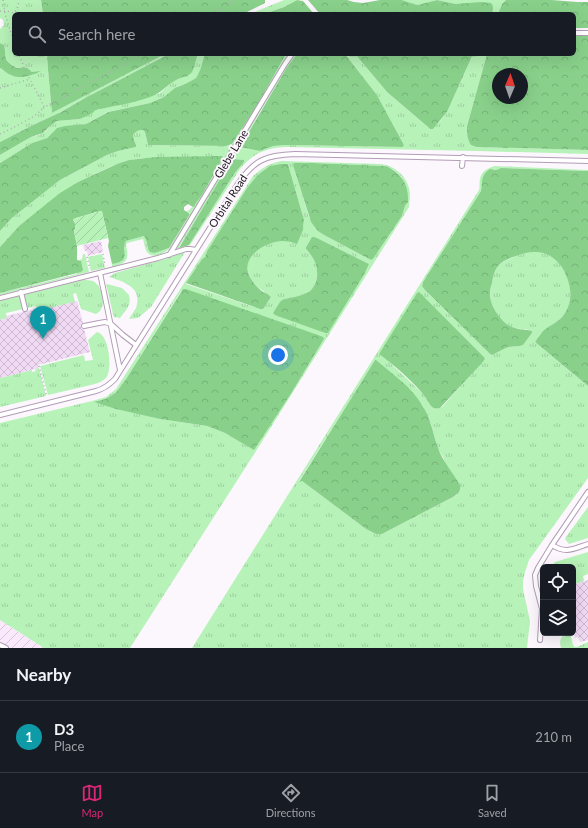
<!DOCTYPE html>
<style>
:root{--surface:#171b24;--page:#242831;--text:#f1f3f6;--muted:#9ea1a6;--line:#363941;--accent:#db2777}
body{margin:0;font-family:Lato,sans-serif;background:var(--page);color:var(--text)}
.controls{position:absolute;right:12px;bottom:12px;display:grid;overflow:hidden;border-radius:6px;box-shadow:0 4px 16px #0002}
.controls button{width:36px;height:36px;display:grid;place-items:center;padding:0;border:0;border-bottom:1px solid var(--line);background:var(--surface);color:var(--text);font:20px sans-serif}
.compass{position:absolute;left:492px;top:68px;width:36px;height:36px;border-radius:50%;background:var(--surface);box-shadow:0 4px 16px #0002;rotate:2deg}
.you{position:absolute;left:278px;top:355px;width:14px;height:14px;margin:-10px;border:3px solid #fff;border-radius:50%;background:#1a73e8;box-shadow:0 0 0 6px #1a73e833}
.badge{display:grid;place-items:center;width:26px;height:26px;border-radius:50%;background:var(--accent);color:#fff;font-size:13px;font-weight:700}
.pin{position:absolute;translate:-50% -33px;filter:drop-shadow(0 1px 2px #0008)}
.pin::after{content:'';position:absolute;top:21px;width:14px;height:12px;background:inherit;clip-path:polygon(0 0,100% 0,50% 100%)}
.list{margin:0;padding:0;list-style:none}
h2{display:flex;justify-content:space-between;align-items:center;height:52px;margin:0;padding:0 16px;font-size:17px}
h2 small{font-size:13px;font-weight:400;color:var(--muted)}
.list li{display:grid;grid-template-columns:26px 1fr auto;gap:12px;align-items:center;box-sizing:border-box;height:72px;padding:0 16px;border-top:1px solid var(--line)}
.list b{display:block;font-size:15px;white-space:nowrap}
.list p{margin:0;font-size:13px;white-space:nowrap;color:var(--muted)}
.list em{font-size:13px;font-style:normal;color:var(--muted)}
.icon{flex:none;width:22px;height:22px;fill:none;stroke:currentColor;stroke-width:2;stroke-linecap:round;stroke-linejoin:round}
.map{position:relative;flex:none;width:588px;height:648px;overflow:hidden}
.search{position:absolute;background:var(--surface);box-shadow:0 4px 16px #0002;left:12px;right:12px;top:12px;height:44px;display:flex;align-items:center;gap:10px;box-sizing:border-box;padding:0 14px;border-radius:6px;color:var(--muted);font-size:15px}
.sheet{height:124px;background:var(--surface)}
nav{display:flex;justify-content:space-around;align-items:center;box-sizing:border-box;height:56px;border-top:1px solid var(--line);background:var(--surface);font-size:11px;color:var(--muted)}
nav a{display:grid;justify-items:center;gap:2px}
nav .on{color:var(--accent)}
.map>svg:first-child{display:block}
.industrial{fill:url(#industrial-furrows)}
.grass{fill:url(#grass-tufts);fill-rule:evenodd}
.forest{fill:url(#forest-crowns);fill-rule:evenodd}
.garden{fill:url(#garden-furrows)}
.building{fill:url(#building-cross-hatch)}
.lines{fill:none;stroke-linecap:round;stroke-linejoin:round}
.service-casing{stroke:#b29cb6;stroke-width:6}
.path{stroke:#b3adb4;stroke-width:1.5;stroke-dasharray:1 3;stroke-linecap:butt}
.service{stroke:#fff;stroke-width:4}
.labels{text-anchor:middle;stroke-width:4;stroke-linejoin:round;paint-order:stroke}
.street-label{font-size:11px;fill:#1d151e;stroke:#fcf7fd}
</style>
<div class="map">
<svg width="588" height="648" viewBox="0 0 588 648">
<defs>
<pattern id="industrial-furrows" width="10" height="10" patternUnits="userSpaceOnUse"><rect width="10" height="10" fill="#fae9fd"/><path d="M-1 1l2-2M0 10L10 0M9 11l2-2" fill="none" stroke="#d6c7d8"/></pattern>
<pattern id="grass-tufts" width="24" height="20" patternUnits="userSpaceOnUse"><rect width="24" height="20" fill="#b7f2b8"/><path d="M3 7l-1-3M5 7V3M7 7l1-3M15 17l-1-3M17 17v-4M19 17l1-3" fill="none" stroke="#9dcf9e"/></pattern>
<pattern id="forest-crowns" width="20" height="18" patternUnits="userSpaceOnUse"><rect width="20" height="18" fill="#89d18b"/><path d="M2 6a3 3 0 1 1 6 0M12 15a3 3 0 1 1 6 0" fill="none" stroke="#76b378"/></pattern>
<pattern id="garden-furrows" width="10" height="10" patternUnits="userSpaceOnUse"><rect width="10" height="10" fill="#b7f2b8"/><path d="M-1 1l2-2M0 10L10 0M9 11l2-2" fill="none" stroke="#9dcf9e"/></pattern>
<pattern id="building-cross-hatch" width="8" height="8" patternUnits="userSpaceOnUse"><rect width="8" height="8" fill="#f1daf4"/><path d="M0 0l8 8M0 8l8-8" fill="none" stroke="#cebad1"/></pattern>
</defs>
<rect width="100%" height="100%" fill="#fcf7fd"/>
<path class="industrial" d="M0,620l44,28h-44z"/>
<path class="grass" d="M0,0h41l2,14h-29v40h33l1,16 4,43 113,-59h4l-84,44 -24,14 -28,13 -33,17v-74c4,2 7,5 11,7 6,3 17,1 23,-1 -6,-7 -8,-8 -17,-6 -15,-8 -10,-10 -13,-23l-4,-2v-14l4,-4 -1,-5 -3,-2z
M284,0h13l-13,7 -20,7h-14z
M402,0h104l-4,4 -4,10h-6l1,-7 -37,-3 -19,-4 -20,5z
M198,54h7l-5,16 -4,8 -9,5 -8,3 -15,11 -14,6 -43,9 -21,12 -31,6 -8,8 -15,5 -32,20v-8l31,-18 8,-2 7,-4 3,-4 8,-6 23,-2 13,-8 6,-2h2l37,-9 22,-7 12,-11 5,-3 6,-2 10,-7z
M286,54h4l-58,93 -27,46 -35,55c-5,5 -17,12 -23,4 -2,-3 -3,-9 -4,-13l-16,4 -1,2c3,14 2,18 -13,22l-1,-1v-2l10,-3 2,-19 2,-1 18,-5 2,1 1,10 8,6 14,-5 21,-34v-1l-4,-1c13,-7 29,-40 37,-54v-1h-68l-26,3 -17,6 -34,16 -59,44 -19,21v-16l12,-13 48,-38 47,-25 11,-4 18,-4v-2l-2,-5 -1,-5c3,-4 6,-5 10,-5l2,2 3,13 78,1 6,-2 26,-40z
M295,54h2l-10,13 -26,43 -21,37 20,4 13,-5 13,-1 117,2 1,-2 -27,-50 -32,-41h10l32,38 41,35 2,2h2l9,-9 6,-8 26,-58h14l-20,72 10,21 111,3v4l-111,-3 -191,-4c-20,1 -33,6 -46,22l-50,76 -13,5v-2l109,-182zM234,159l10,1v2l-10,12 -45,71 -10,2z
M282,161l99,3c15,2 28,14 29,30 0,4 -1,9 -1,13l-153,244 -126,197h-86l-44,-28v-197l92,-22 14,-4 10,-8 137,-213c9,-8 17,-13 29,-15zM295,163h18l72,3 9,4 8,7 5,27 -2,2 -3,10 -29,43 -2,1 -47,-25c-7,-5 -11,-10 -15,-18l-16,-53zM280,164h8l16,56c1,10 -5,15 -11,22 -5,-1 -10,-2 -16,-1 -13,3 -34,14 -29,31 2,7 8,15 15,19 2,2 5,3 8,6l-7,11 -1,1h-3l-74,-25 16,-25 3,-2 2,-6 40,-63 8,-10 5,-5 10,-7zM317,238l52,26 -4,9 -40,60 -3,-1 -36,-33c8,-2 19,-3 24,-8 3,-2 4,-5 5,-8 5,-13 1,-25 -9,-34v-2l4,-7zM181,291l143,48 -32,53 -56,47 -11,-6 -18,-7 -47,-7 -65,-17 10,-3 9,-5 3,-3 9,-12z
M495,166l93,4v1l-87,-3 -5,2 -2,-1 -12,14 -1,8 -58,91 -1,4 2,3 66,65 2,1 16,-8 12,-1 3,-1 9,-12v-2c-8,-3 -17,-1 -24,-6 -10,-7 -18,-19 -18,-31 0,-4 1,-8 2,-12 1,-6 2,-12 7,-17 5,-4 12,-7 19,-10 5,-1 12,-4 18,-4 13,1 25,11 30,23 5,12 7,27 0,38 -6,9 -16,13 -24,20 -2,3 -5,7 -7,10l53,44v92l-59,82 -4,12 -2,9v8l7,32 -3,27h-335l287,-458c1,-3 0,-7 1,-11 1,-8 8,-11 15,-13zM420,294l64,63 1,2 -43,48 -6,2 -5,-3 -5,-9 -7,-7 -32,-30 -8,-6zM375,360l48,46 8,18 7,25 5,8 14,38 -75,39h-6l-10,-5 -64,-48h-3z
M185,252l-34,55 -13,11 -9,1c2,-4 5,-7 7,-11 7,-21 -12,-26 -27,-31l6,-4 50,-14z
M83,254h2l4,18 -89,23v-2l77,-19c1,-6 -1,-14 5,-15z
M102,254l3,14 -14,3 -3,-14z
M83,280c3,0 7,0 10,1 10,5 15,28 3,33l-15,-5 -5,-16 -3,1 2,8 -37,9 -2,-5 -30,7 1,5 -7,2v-19z
M107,284l15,4 7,7c3,10 -3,15 -9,23l-6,-1 -1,-3 -6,-26 -1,-3z
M97,332c12,2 16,37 9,46 -3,3 -7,5 -11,6l-47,11 -8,-29 44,-11 1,6 8,-1 -5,-20z
M39,368l7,28 -46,11v-29l32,-8v2l4,-1 -1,-2z
M588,507v31l-19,6 -4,-5 1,-2z
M588,552v22l-5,2 1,5 -11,4v-18h-23l5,-5z
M568,633h2l3,12 2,2h2l11,-5v6h-27c-2,-7 -1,-12 7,-15z"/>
<path class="forest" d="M41,0h224v3l-22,11h-200z
M297,0l6,1 11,13h-50l20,-7z
M308,0h39l7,2 9,1 17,-3h22l15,5 20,-5 19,4 25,-2 10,1c3,3 2,7 1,11h-172z
M506,0h46l25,2h11v26h-14v-14h-76l4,-10z
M574,36h14v114l-111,-3 -6,-2c-4,-6 -4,-12 -4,-19l20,-72h87zM498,74h24v24h-24z
M0,43l4,2c3,13 -2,15 13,23 7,-1 10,-2 15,4l9,-1c-8,4 -21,9 -30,4 -4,-1 -7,-5 -11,-7z
M47,54h118l-113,59 -4,-43z
M169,54h29c-2,5 -3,13 -6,18 -4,5 -11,5 -16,8 -8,4 -13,11 -21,15 -16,7 -36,10 -54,14h-2l-5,2v1l-5,3 -9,4 -23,2 -8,6 -6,6 -12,4 -31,18v-13l33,-17 28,-13 24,-14z
M205,54h81l-28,50 -26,40 -6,2 -78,-1 -3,-13 -2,-2c-4,0 -7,1 -10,5l1,5 2,5v2l-18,4 -11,4 -47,25 -48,38 -12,13v-68l32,-20 15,-5 10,-10 8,-2 21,-2 22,-12 42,-9 14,-6 11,-9 12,-5 9,-5 4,-8z
M297,54h48l32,41 27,50 -1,2 -117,-2 -13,1 -13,5 -20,-4 47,-80z
M355,54h118l-26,58 -14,17h-3l-2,-2 -41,-35z
M222,156l1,1v1l-21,37 -9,12 -5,-3 -4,3v3l6,4 -21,34 -14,5 -5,-1c-4,-5 -2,-11 -6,-16l-18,5c-7,8 8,20 -14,23l-4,-18 1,-5 -7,-29 -2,-1 -24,7 -3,2c3,3 2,6 2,9l-1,2 3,15v14l4,1 2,9 -2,2 -81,21v-46l19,-21 41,-33 18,-11 39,-18 12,-4 26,-3z
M234,159l10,1v2l-10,12 -45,71 -10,3 46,-77 7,-11z
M294,163h19l72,3c16,6 24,18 23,36l-3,4 -3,10 -29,43 -2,1 -47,-25 -6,-4 -7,-9 -18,-57z
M280,164h8l16,56 -1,10 -6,14c-4,-2 -10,-3 -15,-3 -14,0 -39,14 -34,31 2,8 9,15 15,20 3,1 5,2 8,5l-7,11 -1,1h-3l-74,-26 16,-24 3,-2 2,-6 40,-63 8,-10 5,-5 10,-7z
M501,168l87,3v215l-53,-44c2,-3 5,-7 7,-10 7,-7 18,-10 23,-19 8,-12 6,-26 1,-38 -5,-13 -18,-24 -32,-23 -6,0 -12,2 -18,4 -6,2 -14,5 -18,10 -4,5 -5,11 -6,17 -2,6 -3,12 -1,18 2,9 10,19 17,24 8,5 16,4 24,6v2l-9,12 -3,1 -12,1 -16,8 -2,-1 -66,-65 -2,-3 1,-4 58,-91c2,-10 -1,-15 9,-22l6,1z
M312,237h2l3,1 52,26 -4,9 -37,60h-3l-50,-18 -2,-2 7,-11 2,-2c8,-3 17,-3 25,-7 4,-2 6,-5 8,-9 5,-13 1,-25 -9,-35v-2z
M183,289h3l132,46 5,2 1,2 -32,53 -38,58 -29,-17 -18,-7 -47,-7 -44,-10 -22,-7 11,-3 9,-5 3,-3 9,-12z
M419,292l65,65 1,2 -3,4 -42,45c-9,2 -10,-4 -14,-10 -11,-15 -32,-33 -47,-44l38,-61z
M375,360h1c16,14 35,26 46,45 9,13 11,29 16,43 4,12 15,25 22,37 1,6 -2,9 -7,12l-71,37h-6l-10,-5 -64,-48 -3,1z"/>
<path class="garden" d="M100,211h2l6,27 -31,8 -3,-16 1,-1v-7l-2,-3z"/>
<path class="building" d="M101,241l2,11 -15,4 -1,-5h-2l-2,-6z
M77,301l6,22 -2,2v2l1,2h2l6,23 -52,13 1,3 -39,10v-58l7,-2 -1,-2 17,-4h3l2,-1 9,-2 1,2z
M588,580v60l-8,2 -2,-5 -3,1 -2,-8v-45z"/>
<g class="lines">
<g class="service-casing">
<path id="service" d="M574,33h14
M462,166l1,-9
M169,255l4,-6 112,-185 7,-10
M100,273l20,97
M21,292l4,17
M0,298l158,-40 28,-9h4l6,1
M84,326l15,-3 6,-1 6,2 12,11 13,10
M0,415l96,-24c8,-2 13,-6 19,-12l122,-194c17,-25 28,-30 58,-31l293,7
M552,545c14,9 21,4 36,-1
M540,640l2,-31 -6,-23 -1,-11 3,-7 14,-23 36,-53
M0,645l6,3"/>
</g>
<path class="path" d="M3,0l2,14 9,28
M0,11h7l6,2c5,-3 5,-8 6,-13
M211,14l25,-14
M0,88l30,-9
M43,108l73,-39 25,-15
M0,134c10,-5 40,-18 44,-28l-19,-36 -6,-16
M103,254l2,11
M87,257l3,12
M39,366l8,31"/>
<use href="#service" class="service"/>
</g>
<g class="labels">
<g class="street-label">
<text transform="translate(231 154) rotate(-59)" y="4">Glebe Lane</text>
<text transform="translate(228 201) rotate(-57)" y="4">Orbital Road</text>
</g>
</g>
</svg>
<div class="controls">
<button><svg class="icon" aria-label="locate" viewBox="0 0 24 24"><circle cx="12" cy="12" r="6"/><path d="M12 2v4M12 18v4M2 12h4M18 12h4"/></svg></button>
<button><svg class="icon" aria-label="layers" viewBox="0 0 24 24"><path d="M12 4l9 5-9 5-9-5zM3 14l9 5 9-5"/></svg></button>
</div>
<svg class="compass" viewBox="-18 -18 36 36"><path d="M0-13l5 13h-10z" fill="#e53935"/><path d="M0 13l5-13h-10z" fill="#9ea1a6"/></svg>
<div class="you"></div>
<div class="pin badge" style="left:43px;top:339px;background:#0f9aa8">1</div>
<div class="search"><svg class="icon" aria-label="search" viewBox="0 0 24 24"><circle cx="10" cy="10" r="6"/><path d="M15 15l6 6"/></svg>Search here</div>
</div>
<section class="sheet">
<h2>Nearby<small></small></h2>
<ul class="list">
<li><span class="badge" style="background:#0f9aa8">1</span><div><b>D3</b><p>Place</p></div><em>210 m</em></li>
</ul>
</section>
<nav>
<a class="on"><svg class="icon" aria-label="map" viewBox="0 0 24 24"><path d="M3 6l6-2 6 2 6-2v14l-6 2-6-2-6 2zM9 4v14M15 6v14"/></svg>Map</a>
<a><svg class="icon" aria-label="directions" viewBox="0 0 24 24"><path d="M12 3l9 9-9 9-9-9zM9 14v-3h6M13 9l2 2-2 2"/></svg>Directions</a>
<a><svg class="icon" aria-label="saved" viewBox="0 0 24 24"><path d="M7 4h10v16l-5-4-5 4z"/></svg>Saved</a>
</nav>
